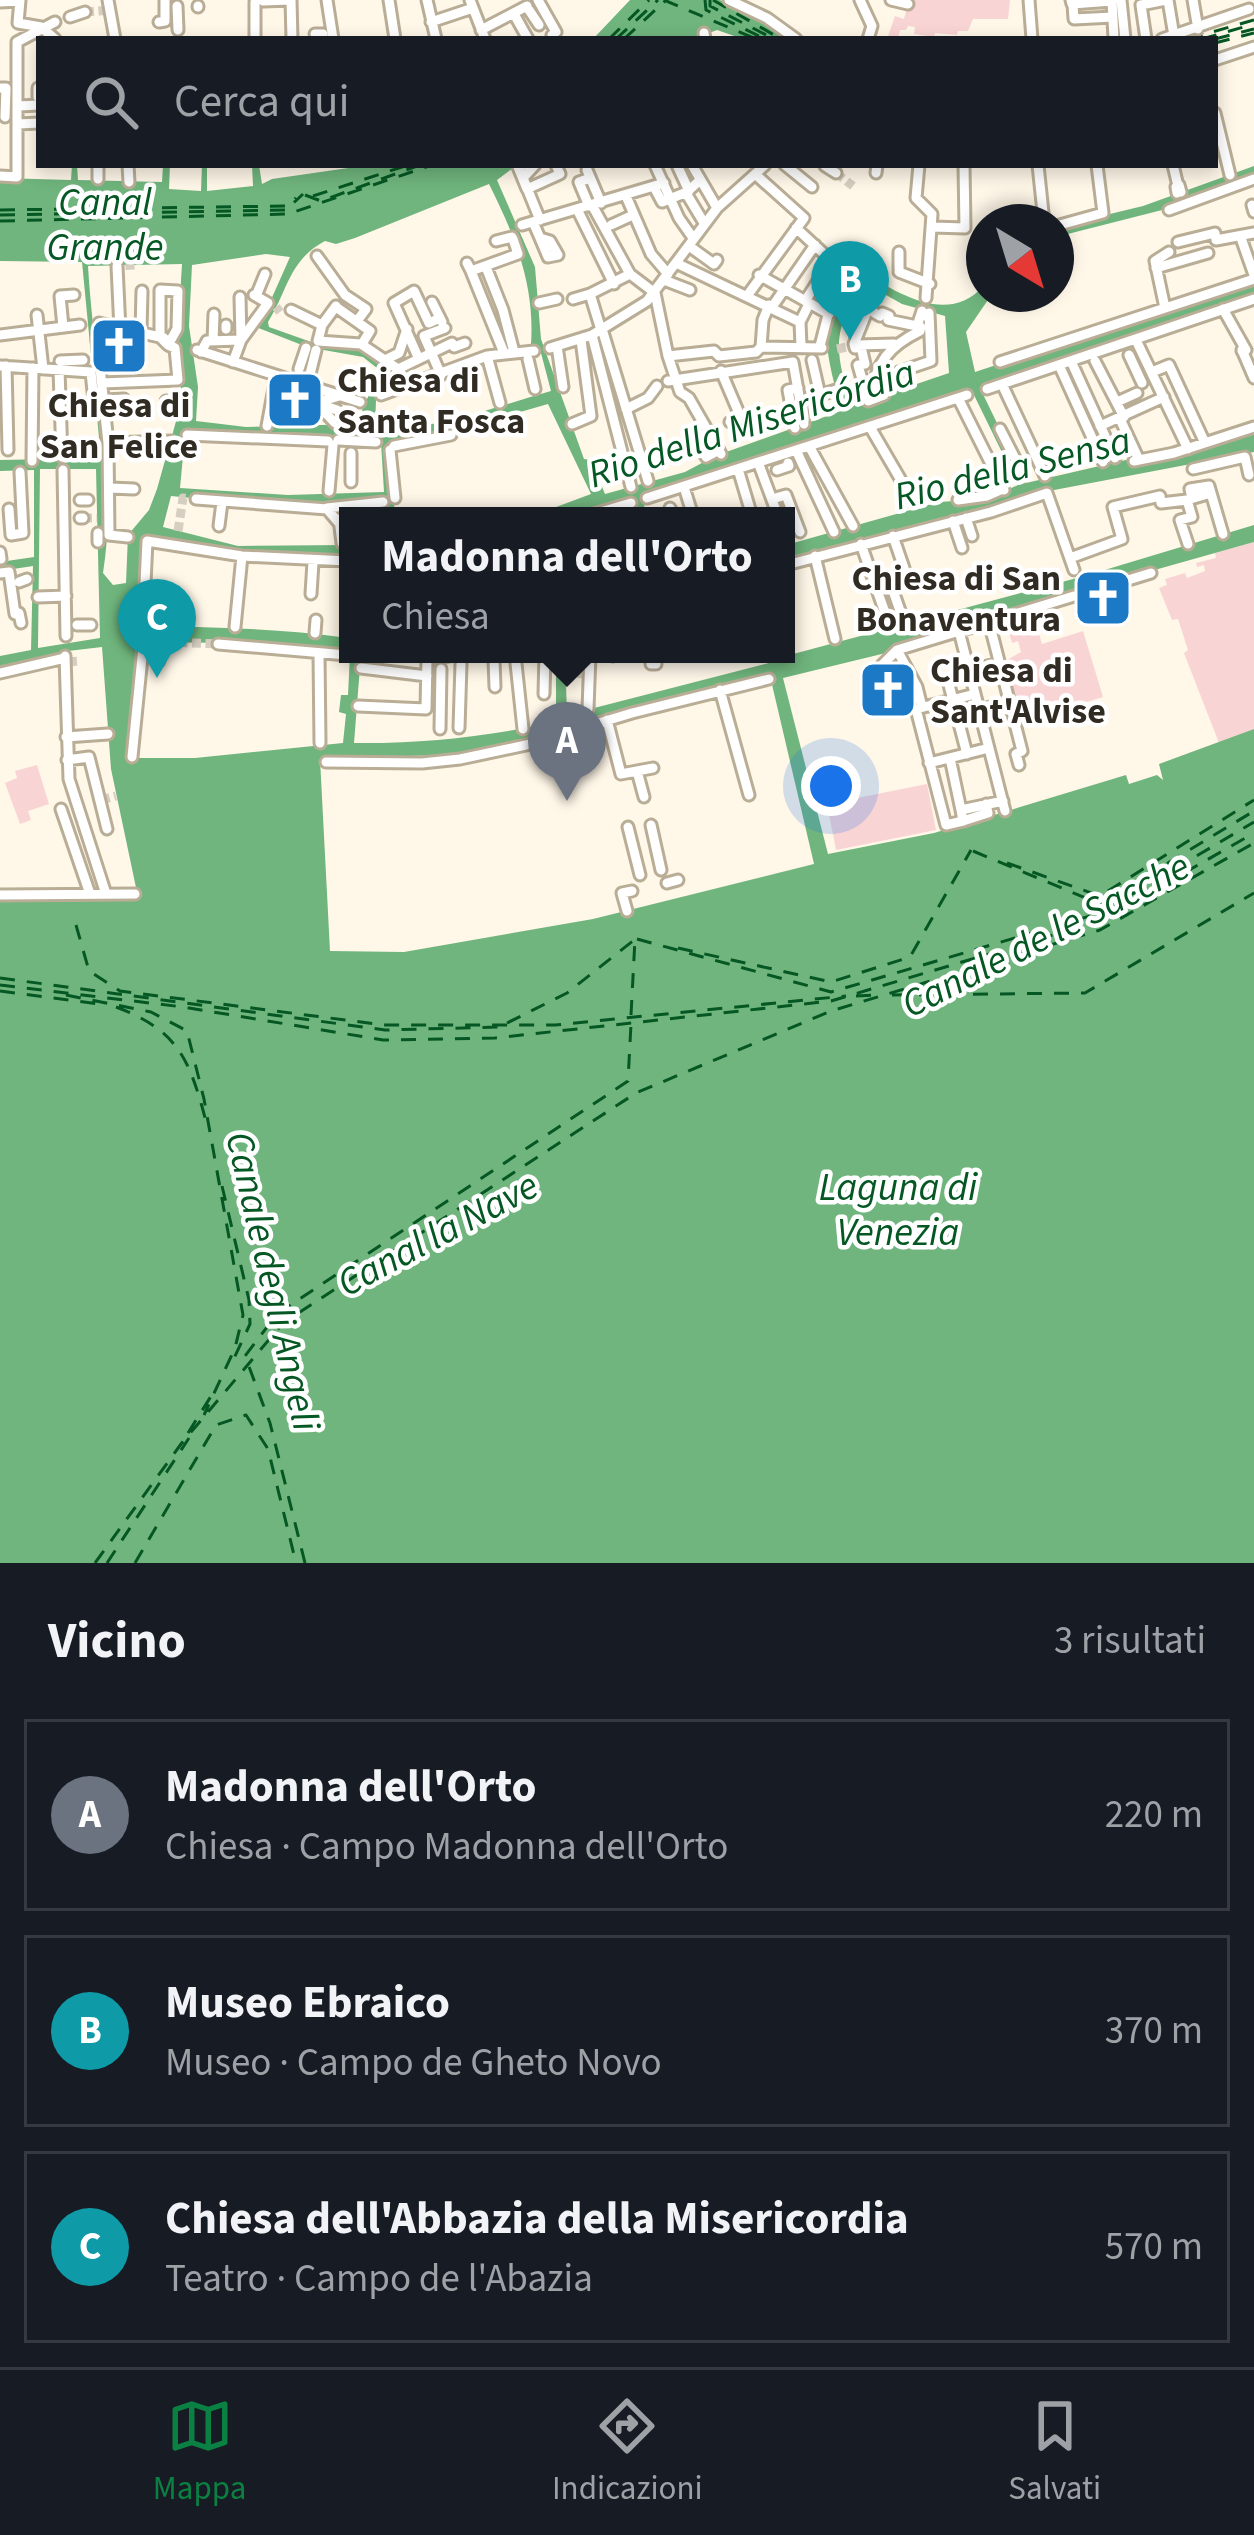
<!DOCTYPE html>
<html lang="it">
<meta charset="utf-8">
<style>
:root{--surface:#171b24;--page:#20242c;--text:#f1f3f6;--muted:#9ea1a6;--line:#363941;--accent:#0b8043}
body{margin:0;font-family:"Source Sans 3",sans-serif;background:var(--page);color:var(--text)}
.compass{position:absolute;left:966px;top:204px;width:108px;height:108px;border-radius:50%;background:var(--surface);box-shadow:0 6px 18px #0003;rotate:142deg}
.you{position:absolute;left:831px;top:786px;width:42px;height:42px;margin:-30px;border:9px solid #fff;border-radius:50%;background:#1a73e8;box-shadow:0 0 0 18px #1a73e833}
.badge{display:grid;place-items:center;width:78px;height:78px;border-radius:50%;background:var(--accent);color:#fff;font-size:39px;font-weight:700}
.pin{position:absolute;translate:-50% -99px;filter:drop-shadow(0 3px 6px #0008)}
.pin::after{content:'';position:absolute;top:63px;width:42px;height:36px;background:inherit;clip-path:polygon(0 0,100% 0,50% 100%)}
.popup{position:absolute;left:339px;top:507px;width:456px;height:156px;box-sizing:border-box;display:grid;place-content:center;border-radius:0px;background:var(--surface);filter:drop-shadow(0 3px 9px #0005);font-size:39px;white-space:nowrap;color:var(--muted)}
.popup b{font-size:45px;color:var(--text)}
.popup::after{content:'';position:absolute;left:50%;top:100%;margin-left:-24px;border:24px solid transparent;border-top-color:var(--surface)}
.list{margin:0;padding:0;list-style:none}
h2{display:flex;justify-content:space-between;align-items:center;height:156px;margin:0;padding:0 48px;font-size:51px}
h2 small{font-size:39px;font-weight:400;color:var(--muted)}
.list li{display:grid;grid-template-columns:78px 1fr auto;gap:36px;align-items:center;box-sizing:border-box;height:192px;margin:0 24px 24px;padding:0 24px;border:3px solid var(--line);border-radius:0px}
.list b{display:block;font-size:45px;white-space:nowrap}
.list p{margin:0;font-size:39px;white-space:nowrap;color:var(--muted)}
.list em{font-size:39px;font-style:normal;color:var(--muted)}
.icon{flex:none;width:66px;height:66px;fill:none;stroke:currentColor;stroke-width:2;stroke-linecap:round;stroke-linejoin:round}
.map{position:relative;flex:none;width:1254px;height:1563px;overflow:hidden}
.search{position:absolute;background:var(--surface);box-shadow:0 6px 18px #0003;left:36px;right:36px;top:36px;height:132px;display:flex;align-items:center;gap:30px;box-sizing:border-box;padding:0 42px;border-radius:0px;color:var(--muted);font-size:45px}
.sheet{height:804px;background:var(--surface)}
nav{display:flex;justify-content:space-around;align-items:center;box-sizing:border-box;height:168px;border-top:3px solid var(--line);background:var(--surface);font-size:33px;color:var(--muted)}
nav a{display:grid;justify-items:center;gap:6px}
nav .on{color:var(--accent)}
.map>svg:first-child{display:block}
.green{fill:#f9d4d5}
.water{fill:#70b57d;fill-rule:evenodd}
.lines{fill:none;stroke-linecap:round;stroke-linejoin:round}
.ferry{stroke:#055723;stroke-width:3;stroke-dasharray:15 12;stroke-linecap:butt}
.minor-tunnel{stroke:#d6cec1;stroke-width:9;stroke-dasharray:9 4.5;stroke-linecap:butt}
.minor-casing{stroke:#b9ad96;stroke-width:15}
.minor{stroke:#fff;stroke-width:9}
.labels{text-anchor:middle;stroke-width:9;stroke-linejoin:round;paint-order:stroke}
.poi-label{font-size:36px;font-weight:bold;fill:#312c23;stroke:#fff;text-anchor:start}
.water-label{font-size:39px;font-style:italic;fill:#055723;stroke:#fff}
</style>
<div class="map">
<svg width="1254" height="1563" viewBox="0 0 1254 1563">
<rect width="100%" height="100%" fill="#fff7e8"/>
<path class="green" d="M909,0h101l-2,19h-35l-5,12h-10l-1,4 -22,-2 -1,4 -20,-3 1,-7 -7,-1 -2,4h-6l-2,9h-11l8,-23 9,3z
M1254,542v187l-35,14 -35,-90 4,-3 -10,-31 -6,1 -13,-32 8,-3 -2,-6 20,-6 2,5 18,-7 -1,-6 -7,2 -1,-4 20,-5 -1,-5z
M1034,618l8,26 41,-13 20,66 -77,23 -3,-11 -6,2 -14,-49 18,-10 -3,-11 -6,2 -5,-18z
M37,765l12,39 -21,7 3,9 -11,4 -15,-41 12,-5 -2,-7z
M927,784l9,46 -100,20 -9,-46z"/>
<path class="water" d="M630,0h90l73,39h-50l-26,-9 -24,9h-100z
M72,165h5l1,15 84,2 1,-17h7l-1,24 32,2 1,-26h5v26l46,-5 -1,-21h7l3,19 10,-5 97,-14h148l-20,15 38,87 6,72 43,120 7,1 14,34 80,-22 30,-16 126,-45c-14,-60 -30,-92 21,-140 36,23 88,55 122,14v9h8l-26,38 9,40 279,-92v17l-274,91 46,95 104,-24 5,4 55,-10 64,-19v18l-205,39 -263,72v-18l153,-43 48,-3 31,-14 -46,-94 -330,106 5,19h-7l-6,-17 -58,17h-44l59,-22 -43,-90 -118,34 -41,6 6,72h-5l-6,-17 -91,9 -122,-12 -8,31 75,19 110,-1v14l-82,-3 -119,-20 -9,90c70,1 140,2 210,12v15l-115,-10 -92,-1 -6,31 -2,85h62l148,-15 3,-29 -7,-2 2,-17h7l2,-41h11l-7,89c68,1 135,-7 202,-21v-68h9l2,61 206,-53 -1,-8 10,3 306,-82 166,-50v17l-206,58 -158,52 -107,26 45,176 106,-21 192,-58 3,9 28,-9 6,5 -4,-16 95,-35v834h-1254v-665l138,-1 -27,-128 -9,-122 -34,4 -68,18v-13l31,-6 2,-84 -33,5v-9l34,-5v-87l-34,1v-11l101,-2 -19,-196 -82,-1v-83l71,2zM489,184c26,52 46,101 42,160l10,9 10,38c-57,16 -116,40 -176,38l1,-29 16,-30 -29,-23 -49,-4 -45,-16 -1,-5c20,-32 21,-62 57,-81l11,3 19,-6zM266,254l24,3 -20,45 -19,23 56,22 56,10 19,15 -19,34 -3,18 -114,3 -50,-6 2,-34 -9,-61 3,-61zM182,264l-5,83 5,53 -25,89 -8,21 -21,25 -2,48 -13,2 -10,-12c16,-103 -9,-204 -15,-307zM863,282l39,22 43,12 4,57 -97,33c-18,-55 -20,-75 11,-124zM185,435l191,5 5,2 3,50 -96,3 -108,-7zM40,469h56l4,169 -62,10zM770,676l44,188 -221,55 -189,33 -74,-1 -10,-192 150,-5z
M1254,166v10l-88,33 -110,28v-10l87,-21z"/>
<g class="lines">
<path class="ferry" d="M664,0l92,39
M705,0l1,10 59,29
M710,0v6l64,33
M713,0l68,39
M609,39l40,-39
M616,39l42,-39
M624,39l41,-38
M1188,39l66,-19
M1202,39l52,-15
M1215,39l39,-10
M1215,43l39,-10
M305,195l16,6 99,-36
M313,196l95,-31
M0,210l285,-4 11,-8
M0,215l286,-5 17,-16
M0,221l288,-7 144,-49
M973,851l127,53 154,-93
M1007,863l93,33 154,-96
M76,925l13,46 31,20 264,34h171l291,-29
M637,939l194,53 269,-79 154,-91
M678,948l153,34 79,-25 61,-107
M0,978l385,52 113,-3
M0,985l183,22 200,33 112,-2 336,-37 269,-80 154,-88
M0,991l107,14
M66,995l85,17 36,19 17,68 39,216 -8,33 -31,67
M892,995l193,-2 169,-100
M856,996l20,-1
M116,1007c64,24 74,54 91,118
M631,1015l4,-76
M507,1023l60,-30 67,-53
M222,1186l27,114 1,24 -20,43
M188,1433l30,-48
M95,1563l86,-119 102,-121 353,-230 195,-82 269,-81 154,-87
M107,1563l82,-125
M135,1563l81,-138 30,-10 22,34 28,114
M305,1563l-35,-140 -25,-67 32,-42 351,-233 3,-57"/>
<path class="minor-tunnel" d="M85,12l25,-2
M836,173l17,13
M112,266l24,-1
M276,307l4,5
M837,349l20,-4 1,4
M1254,349v-1
M83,518h14
M178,531l5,-33 13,1
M165,642l53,2
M68,662l13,-1
M564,673l25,1
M101,800l15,-4"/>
<g class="minor-casing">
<path id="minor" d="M20,0l-2,23 23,4 14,12
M108,0l7,39
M327,0l6,39
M389,0l6,39
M427,0l9,39
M470,0l15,39
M538,0l18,32 -4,3
M729,0l38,18 29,21
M860,0l12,26 -4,13
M891,0l17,4
M1029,0l3,39
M1071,0l1,4 40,-3
M1112,0l2,39
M1121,0l4,39
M1168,0l6,36
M1193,0l5,29
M263,1l28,-1 1,39
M0,2l20,-1
M1073,4l1,15 39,-2
M177,6l1,24
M198,7v-1
M529,10l10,15
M514,14l14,25
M70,17l15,-5
M159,22l6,-1v-21
M431,22l42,-14
M481,30l46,-24
M704,33l1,6
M315,34h8v5
M255,39v-37
M1146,39l-5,-34 25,-5
M1162,39l87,-30
M17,42l38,-20
M1215,60l39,-13
M0,88h6l-1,29
M38,88v9
M19,106l20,-1
M1215,113l15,62
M18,124l21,-1
M128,165l1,17
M523,165l-5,2 9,22 33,-15 -4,-9
M535,165l-12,13 17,42
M655,165l24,53 14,20
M677,165l12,26
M692,165l25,43
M785,165l27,22
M919,165l-3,33 16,16 -6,84
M1038,165l6,57
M1173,165l5,21
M825,166l11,7
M587,170l14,33
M876,173l1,-8
M0,176l17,1v-135
M98,179v-14
M654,187l8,15 25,-10 12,-11
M686,193l18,30
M1177,193l-1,-6 3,-2 2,7
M626,196l25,58 17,20
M592,205l38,69 25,19
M1252,205l2,7
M589,206l-10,-24 11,-4
M577,209l37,75
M1169,210l85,-31
M533,222l7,16 10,3 8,14 -10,2 -8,-19
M522,225l142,-42
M611,225l22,-10
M1056,226l47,-13 -6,-48
M932,227l33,1 -1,-63
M796,228l53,49 -20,34 -9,35
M1241,238l13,37
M496,241l16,-4
M1178,242l37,-9 1,7 38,-7
M689,246l25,18 3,-4
M899,252v17
M317,256l28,39 21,14 -9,12
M467,263l4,8 47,-17 -5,-15
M676,263l124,59
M117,266l3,64
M486,267l17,43 11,42
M1156,268l52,-15
M471,271l33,82
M899,272l31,12
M759,275l70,39
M664,280l26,10
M655,293l13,63 12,36 9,6 32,56
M590,294l40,-20
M256,296l9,-22
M747,296l57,-78 -49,-44
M573,299l17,-5 11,36
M805,301l26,-40
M432,302l10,20
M539,303l18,-4
M870,304l3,8 7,4 2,-3 7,3 -1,4 29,6 5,-15 3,5 4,-3 2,48 -53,18 6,16 -16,6 -10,-36 7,-1 -4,-17 -6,1 -1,-4z
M336,306l-14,19 -4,16 43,3 37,25
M336,307l34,24 -8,13
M772,307l43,-62
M1165,308l-10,-47 14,-9
M1223,309l23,41 -4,1
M291,310l31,15
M37,315l6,54
M63,327l-3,-31 14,-1
M226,329v-4
M602,329l46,152
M141,331l1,-40
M99,334v-11l65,15
M0,335l80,-10
M592,335l39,152
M1136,340l52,109
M213,341l1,-27
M858,345l36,-1
M557,346l6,41
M801,346l-1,-24 9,-18
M454,347l11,-4
M761,347l2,-27 6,-15
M550,348l42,-13 55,-34 70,-93 48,-43
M197,350l163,52
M1242,350l12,28
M201,352l6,-11 34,-1 -1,-43
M1129,355l13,28
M487,356l13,47
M668,356l46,-5 5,5 37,-4 5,-5 61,1
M418,357l-24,-54 20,-12 15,32 11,-5
M528,359l7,30
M385,360l14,-7 8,-24
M812,360l8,35
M60,361l23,-1
M1071,361l44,97
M1095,361l29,56
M233,362l8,-22 27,-37 -14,-8
M1000,362l254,-83
M1059,365l44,97
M0,366l91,6 3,29
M6,366l2,84
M299,369l7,-21
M59,370l3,87
M721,371l20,47 -11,4
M1152,372l17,-7 36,78
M441,375l-17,-39 21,-8
M668,381l125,-19 11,62
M102,383l76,-3 -3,-32 -7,-3 9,-16 1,-38 -18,-1v47l8,8
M1002,384l43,92
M307,386l9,-36
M400,387l-2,-18 54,-26
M987,389l267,-90
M381,395l106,-39 47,-5
M871,398c4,-35 18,-52 49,-67l1,-4
M958,398l46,92
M104,400l20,-1
M166,401h15
M801,401l35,-11
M1117,402l20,-9
M319,404l18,6
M626,409l22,-11 9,-12
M1120,419l19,41
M335,423l-19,-20 23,-7
M572,424l19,-8 -10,-76
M267,426l9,-49
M1100,426l64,-29
M870,427l39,67
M795,428l-7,-38 10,-2
M1000,429l24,47
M187,435l141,6
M338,440l38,2
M697,442l9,15 13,-7
M108,443l63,-2
M394,446l57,-11
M809,446l44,80
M390,450l5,48
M796,450l38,82
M32,461l1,-93
M642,461l25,-9
M1134,461l40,-8 80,-26
M758,462l20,54
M738,469l14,47
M1193,469l52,-12 4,18
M63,470l3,166
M777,470l12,-4 -1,-3
M351,482v-29
M684,487l9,29
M110,488l24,1
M329,491l4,-46
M1211,493l12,41
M647,498l320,-103
M196,499l131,10 12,14
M772,499l14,-4 14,37
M80,500h8
M958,500l29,-4 16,-7
M1187,500l5,17 -12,3 8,24
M327,508l56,-6
M670,508l4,8
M9,509l2,26 12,-2 -3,-61
M587,516l44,-13
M80,518h3
M966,518l6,18
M339,519l3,24
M953,521l9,27
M219,526l3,-24
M98,533v9
M893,536l13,38
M128,537l-19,-2 -1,-92 -11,-103 2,-6 32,-6
M861,544l29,83
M0,552l1,7
M815,556l20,83
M1070,558l52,-19 -9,-32 47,-11 1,7 26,-3 24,-7 -2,-7 -19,3 2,9
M786,565l205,-53 56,-19 27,77
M0,573l9,-1 6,42 4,-1 2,10
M19,582l8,-3
M891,585l14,40
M1089,592l62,-19
M311,594l2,-32
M38,597l28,-1
M989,622l33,129 -6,3 3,11
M77,625h14
M143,626l4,-85 95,15 106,5
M235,627l7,-71
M959,631l46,180
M315,633l1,-13
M218,644l129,11
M147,647l12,14
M897,650l20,37 5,20
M319,654l1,89
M515,654l8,75
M613,654v2
M651,654v10h5
M65,656l4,123 37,115
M494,660l1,27
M361,668l66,8
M882,671v-6l15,-15 177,-54
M969,671l30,-8
M0,673l65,-15
M948,681l19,73
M720,690l29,105
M544,694l1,-40
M975,694l-59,15 30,116 17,-4 -2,-11 42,-9
M358,706l68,3 1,-50 35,-5
M588,709l2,-55
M979,710l31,-8
M607,720l14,54 32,-6
M459,728l2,-64
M440,729l1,-60
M66,737l42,-3
M544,740l11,29
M132,757l11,-110 22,-5
M950,758l11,52
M67,760l22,-3 18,72
M326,762l96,1 38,-4 66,-14 106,-32 137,-34
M929,763l60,-15
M637,771l7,26
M61,809l29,85
M963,821l25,-8 -2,-9
M651,825l10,45
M628,827l12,48
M667,883l11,-3
M0,895l135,-1
M627,911l-5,-18 10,-2"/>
</g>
<use href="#minor" class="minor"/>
</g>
<defs>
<g id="church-square" transform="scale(3)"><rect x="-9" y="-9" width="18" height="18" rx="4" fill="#1c79c6" stroke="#fff"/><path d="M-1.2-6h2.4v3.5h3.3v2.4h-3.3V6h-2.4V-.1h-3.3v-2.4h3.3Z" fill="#fff"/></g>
</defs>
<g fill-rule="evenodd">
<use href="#church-square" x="119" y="346"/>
<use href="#church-square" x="295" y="400"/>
<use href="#church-square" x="1103" y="598"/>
<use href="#church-square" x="888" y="690"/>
</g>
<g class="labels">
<g class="poi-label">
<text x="337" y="392">Chiesa di<tspan x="337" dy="41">Santa Fosca</tspan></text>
<text x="119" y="417" text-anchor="middle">Chiesa di<tspan x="119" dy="41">San Felice</tspan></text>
<text x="1061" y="590" text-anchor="end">Chiesa di San<tspan x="1061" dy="41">Bonaventura</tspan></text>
<text x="930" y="682">Chiesa di<tspan x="930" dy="41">Sant'Alvise</tspan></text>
</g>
<g class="water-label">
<text x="105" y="215">Canal<tspan x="105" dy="45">Grande</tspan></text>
<text transform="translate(751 422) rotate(-18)" y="14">Rio della Misericórdia</text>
<text transform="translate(1012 467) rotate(-14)" y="14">Rio della Sensa</text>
<text transform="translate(1045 934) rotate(-27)" y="14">Canale de le Sacche</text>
<text x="898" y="1200">Laguna di<tspan x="898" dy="45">Venezia</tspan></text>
<text transform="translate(437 1233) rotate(-28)" y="14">Canal la Nave</text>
<text transform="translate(274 1281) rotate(77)" y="14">Canale degli Angeli</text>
</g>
</g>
</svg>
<svg class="compass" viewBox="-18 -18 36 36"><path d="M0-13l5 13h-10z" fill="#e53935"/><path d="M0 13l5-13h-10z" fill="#9ea1a6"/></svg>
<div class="you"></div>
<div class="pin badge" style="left:567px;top:801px;background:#6b7280">A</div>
<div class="popup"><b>Madonna dell'Orto</b>Chiesa</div>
<div class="pin badge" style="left:850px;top:340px;background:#0f9aa8">B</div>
<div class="pin badge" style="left:157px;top:678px;background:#0f9aa8">C</div>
<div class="search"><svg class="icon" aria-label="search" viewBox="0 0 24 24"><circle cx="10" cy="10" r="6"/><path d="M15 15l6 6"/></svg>Cerca qui</div>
</div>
<section class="sheet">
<h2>Vicino<small>3 risultati</small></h2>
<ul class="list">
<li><span class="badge" style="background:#6b7280">A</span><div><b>Madonna dell'Orto</b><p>Chiesa · Campo Madonna dell'Orto</p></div><em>220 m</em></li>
<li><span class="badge" style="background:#0f9aa8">B</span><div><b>Museo Ebraico</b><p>Museo · Campo de Gheto Novo</p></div><em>370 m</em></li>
<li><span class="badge" style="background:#0f9aa8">C</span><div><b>Chiesa dell'Abbazia della Misericordia</b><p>Teatro · Campo de l'Abazia</p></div><em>570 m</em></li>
</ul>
</section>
<nav>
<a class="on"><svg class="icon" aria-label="map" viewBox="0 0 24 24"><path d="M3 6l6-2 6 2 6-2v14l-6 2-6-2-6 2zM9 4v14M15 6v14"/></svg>Mappa</a>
<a><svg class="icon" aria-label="directions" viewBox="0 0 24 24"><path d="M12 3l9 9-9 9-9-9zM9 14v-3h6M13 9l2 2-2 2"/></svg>Indicazioni</a>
<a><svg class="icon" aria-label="saved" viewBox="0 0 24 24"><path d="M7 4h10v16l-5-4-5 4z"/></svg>Salvati</a>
</nav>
